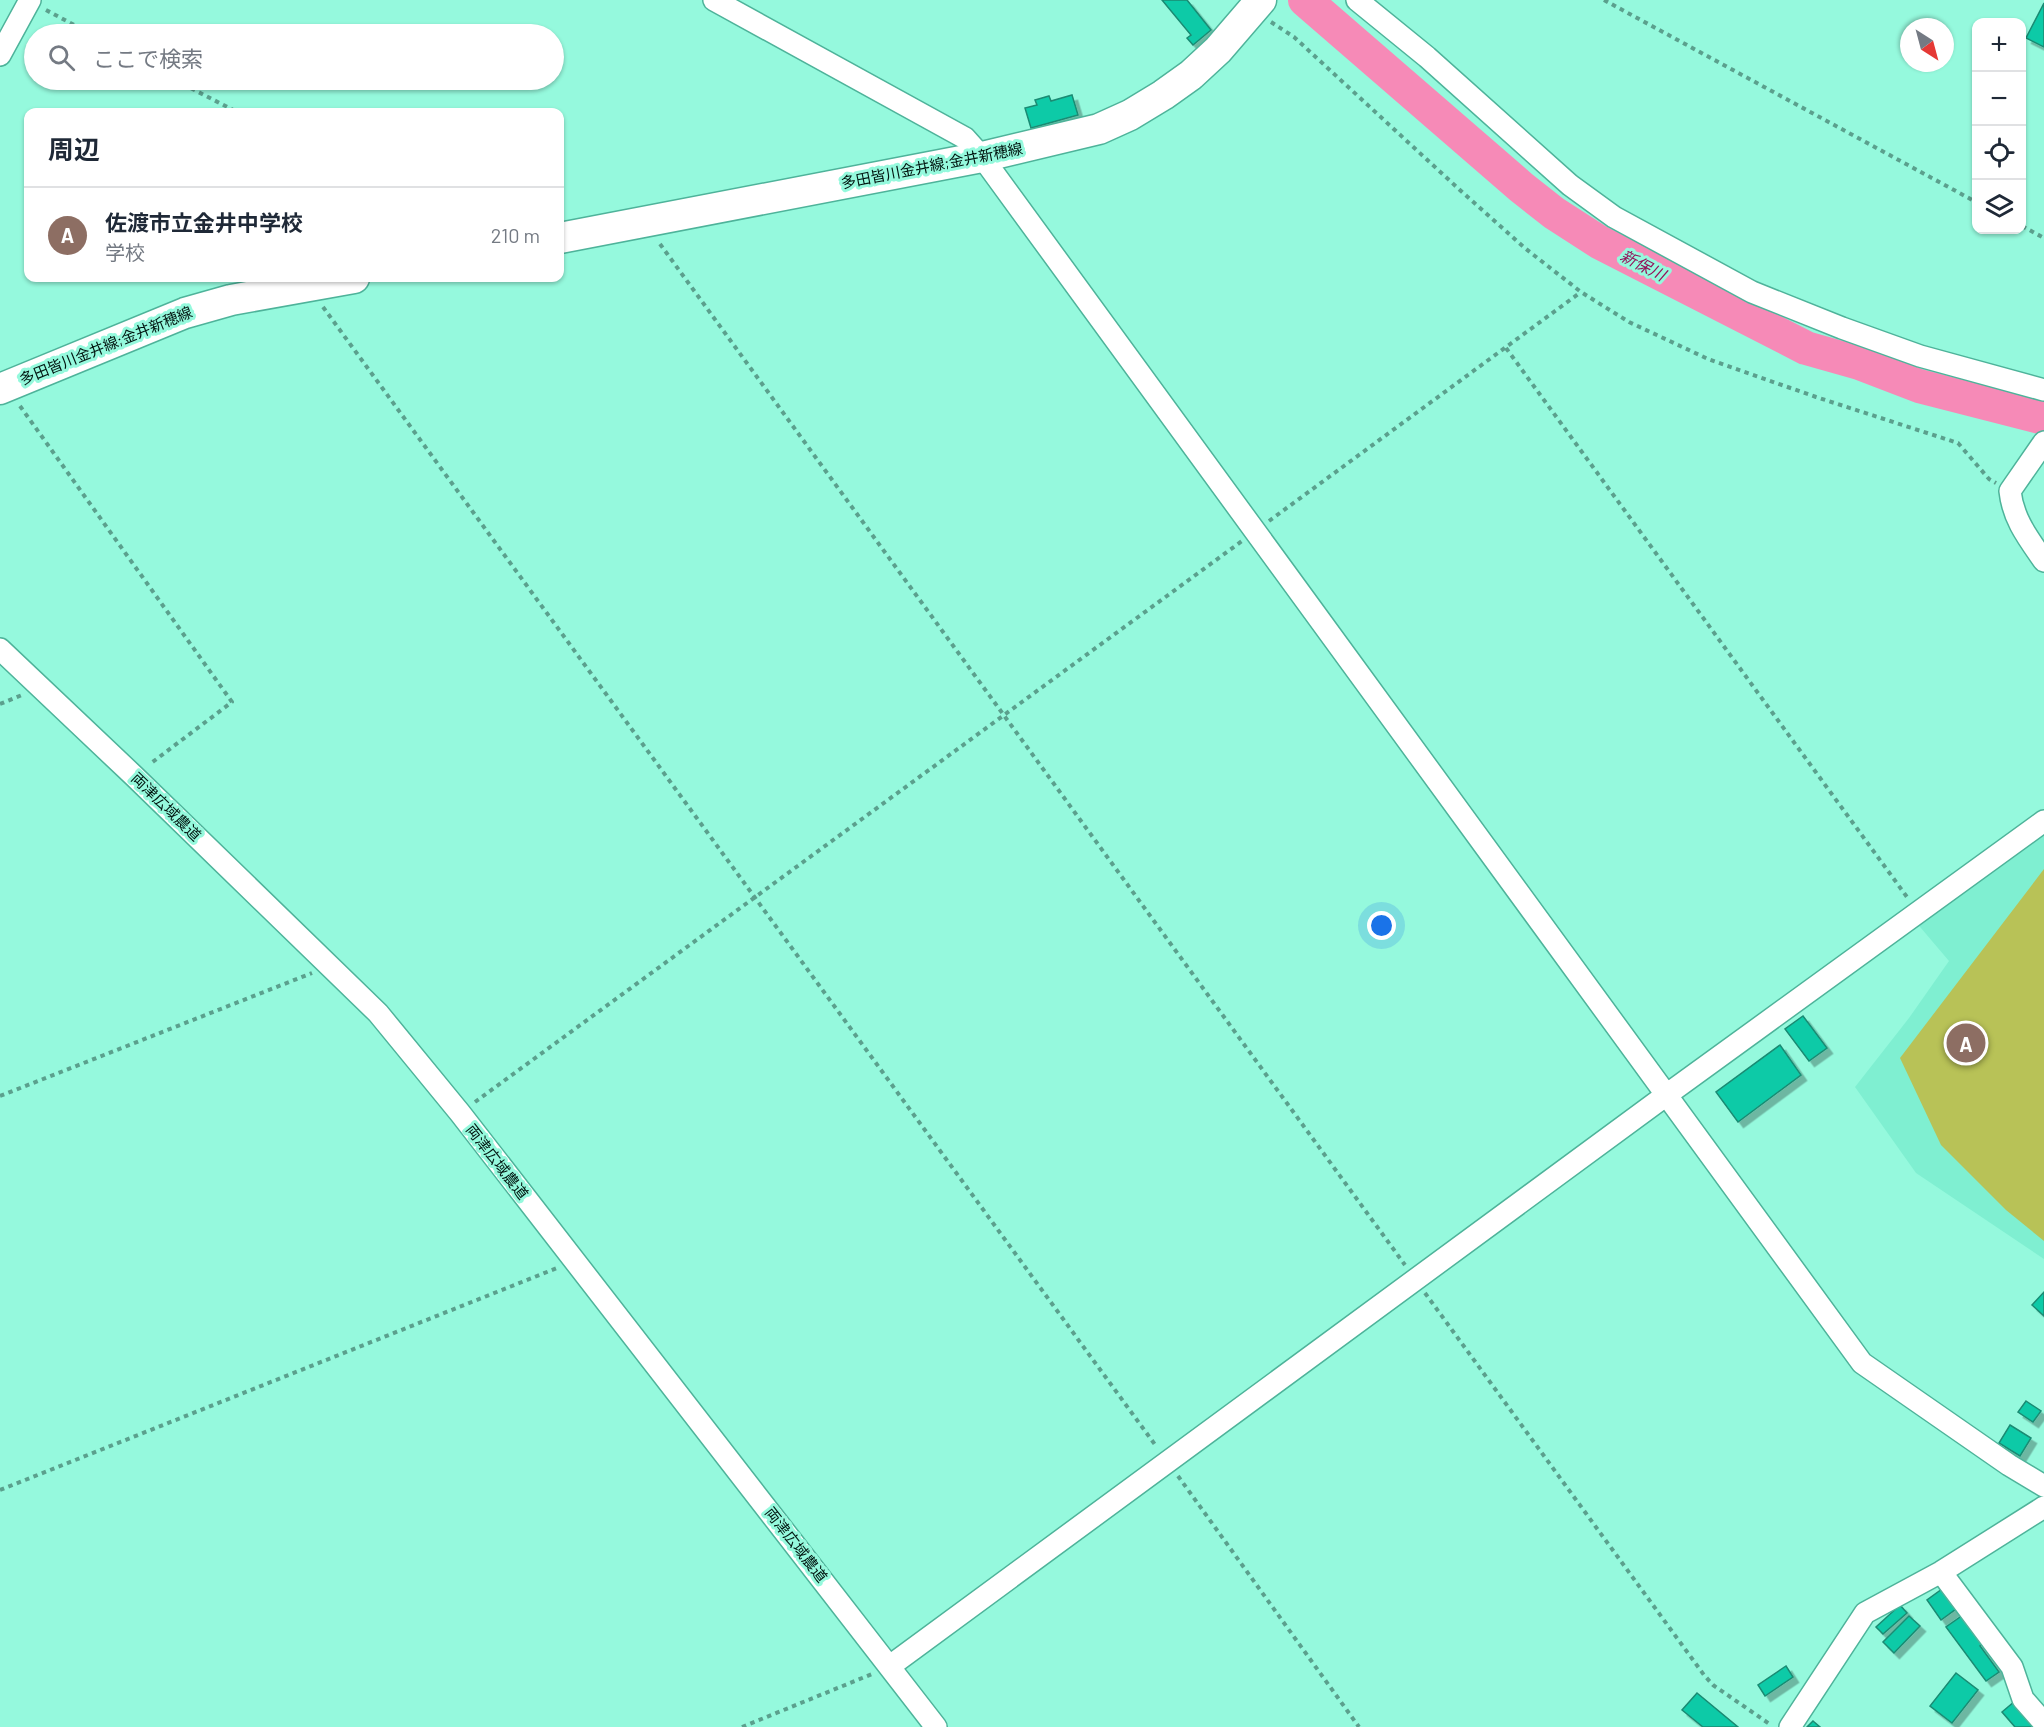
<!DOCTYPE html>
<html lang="ja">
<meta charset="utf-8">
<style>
:root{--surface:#fff;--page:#f2f2f3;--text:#1f2937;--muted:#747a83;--line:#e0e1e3;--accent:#bd377a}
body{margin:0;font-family:Barlow,"Noto Sans JP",sans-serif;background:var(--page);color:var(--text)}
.controls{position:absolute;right:18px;top:18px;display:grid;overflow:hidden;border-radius:12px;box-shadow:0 2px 4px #0004}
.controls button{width:54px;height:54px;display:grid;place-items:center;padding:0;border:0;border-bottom:2px solid var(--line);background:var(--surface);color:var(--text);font:30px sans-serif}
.compass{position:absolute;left:1900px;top:18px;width:54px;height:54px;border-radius:50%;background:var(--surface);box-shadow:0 2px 4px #0004;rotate:144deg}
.you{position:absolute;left:1382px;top:926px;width:21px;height:21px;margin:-15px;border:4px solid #fff;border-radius:50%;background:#1a73e8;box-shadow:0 0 0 9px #1a73e833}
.badge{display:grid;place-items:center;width:39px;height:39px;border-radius:50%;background:var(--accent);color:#fff;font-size:20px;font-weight:700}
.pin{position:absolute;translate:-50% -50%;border:3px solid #fff;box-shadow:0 2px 6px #0006}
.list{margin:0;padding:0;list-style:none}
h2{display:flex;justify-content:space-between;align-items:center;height:78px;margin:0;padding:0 24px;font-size:26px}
h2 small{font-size:20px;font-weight:400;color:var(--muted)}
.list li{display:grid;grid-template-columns:39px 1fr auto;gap:18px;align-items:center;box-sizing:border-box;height:96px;padding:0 24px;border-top:2px solid var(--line)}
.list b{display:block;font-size:22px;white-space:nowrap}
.list p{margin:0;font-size:20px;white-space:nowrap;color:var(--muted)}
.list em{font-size:20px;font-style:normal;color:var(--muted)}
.icon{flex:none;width:33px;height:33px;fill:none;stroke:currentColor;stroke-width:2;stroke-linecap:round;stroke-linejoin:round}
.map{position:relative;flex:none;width:2044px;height:1727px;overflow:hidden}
.search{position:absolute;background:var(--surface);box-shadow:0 2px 4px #0004;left:24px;top:24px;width:540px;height:66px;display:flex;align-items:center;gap:15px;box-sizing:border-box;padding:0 21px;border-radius:33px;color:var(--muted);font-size:22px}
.panel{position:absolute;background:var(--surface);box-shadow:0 2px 4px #0004;left:24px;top:108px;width:540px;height:174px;border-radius:12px}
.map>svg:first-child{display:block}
.built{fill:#7fefd1}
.green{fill:#b8c257}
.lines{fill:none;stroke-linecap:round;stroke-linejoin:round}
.river{stroke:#f68ab7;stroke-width:34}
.building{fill:#10caa7;stroke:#1a8b73;stroke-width:1.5;filter:url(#shadow)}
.minor-casing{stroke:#4eb39a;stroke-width:24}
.secondary-casing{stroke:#4eb39a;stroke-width:33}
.path{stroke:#5ba08d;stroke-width:4;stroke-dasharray:4.5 4.5;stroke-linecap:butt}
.minor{stroke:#fff;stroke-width:21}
.secondary{stroke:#fff;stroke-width:30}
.labels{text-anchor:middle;stroke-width:6;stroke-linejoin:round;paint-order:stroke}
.street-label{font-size:15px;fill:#01140f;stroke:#95f9dd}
.water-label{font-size:16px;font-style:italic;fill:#94125a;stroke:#95f9dd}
</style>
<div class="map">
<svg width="2044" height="1727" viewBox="0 0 2044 1727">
<defs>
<filter id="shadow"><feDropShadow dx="5.5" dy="5.5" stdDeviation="0" flood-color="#0004"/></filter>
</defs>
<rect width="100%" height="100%" fill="#95f9dd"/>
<path class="built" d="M2044,826v433l-128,-86 -61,-86 54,-69 40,-57 -34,-40z"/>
<path class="green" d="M2044,869v372l-38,-31 -65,-65 -41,-87z"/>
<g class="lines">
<path class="river" d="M1305,0l216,187 33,26 45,29 207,106 53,15 60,23 125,32"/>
</g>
<path class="building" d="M1162,0h25l24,30 -18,15 -6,-7 4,-3z
M2044,3v44l-18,-9z
M1072,95l6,20 -47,13 -6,-20 12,-3 -2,-5 14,-4 2,5z
M1803,1016l24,32 -18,13 -24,-32z
M1780,1045l21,30 -63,47 -22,-30z
M2044,1292v24l-12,-11z
M2026,1401l15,10 -8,11 -15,-10z
M2010,1425l21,13 -11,18 -21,-13z
M1942,1589l14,20 -15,11 -14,-20z
M1900,1605l7,8 -24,21 -7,-7z
M1963,1615l21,28 -4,3 19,26 -13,9 -40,-54z
M1909,1616l11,10 -26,27 -11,-11z
M1786,1666l7,11 -28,19 -7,-11z
M1956,1673l22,17 -26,33 -22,-17z
M1697,1693l41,34h-35l-21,-17z
M2015,1701l22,26h-22l-13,-15z
M1813,1721l7,6h-13z"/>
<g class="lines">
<g class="minor-casing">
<path id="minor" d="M714,0l251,138 17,19 880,1206 147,102 35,21
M1357,0l70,57 143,128 44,32 138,75 90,36 78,28 124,34
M0,55l30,-55
M2044,442l-34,49c3,28 18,47 34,70
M0,649l134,127 244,237 82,100 476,614
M1941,1572l71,95 11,32 21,24
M890,1666l775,-570 379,-275
M1790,1727l75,-114 76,-41 103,-65"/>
</g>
<g class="secondary-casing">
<path id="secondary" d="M560,238l422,-81 117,-28 31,-14 33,-20 28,-20 27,-25 43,-50
M0,389l185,-76 46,-13 123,-22"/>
</g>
<path class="path" d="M1604,0l372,202
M46,10l45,24
M1271,22l23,15 167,154 65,58 55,43 48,30 79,37 108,38 142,46 31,36 7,4
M175,80l62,32
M2022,226l22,12
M660,244l745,1021
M323,307l833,1139
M1506,348l401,549
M20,406l212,296 -82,62
M1269,521l312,-229
M0,704l22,-9
M0,1096l312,-123
M475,1102l767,-561
M1425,1293l279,382 9,10 58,40
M1178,1476l181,251
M0,1490l557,-222
M742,1727l130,-53"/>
<use href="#minor" class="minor"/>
<use href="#secondary" class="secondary"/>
</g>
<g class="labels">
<g class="street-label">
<text transform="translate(932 166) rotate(-11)" y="5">多田皆川金井線;金井新穂線</text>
<text transform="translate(106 346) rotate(-22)" y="5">多田皆川金井線;金井新穂線</text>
<text transform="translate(166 807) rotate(44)" y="5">両津広域農道</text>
<text transform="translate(497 1162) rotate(52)" y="5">両津広域農道</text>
<text transform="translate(796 1545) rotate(52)" y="5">両津広域農道</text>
</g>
<g class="water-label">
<text transform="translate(1643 265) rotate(27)" y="6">新保川</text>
</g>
</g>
</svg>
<div class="controls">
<button>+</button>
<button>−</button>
<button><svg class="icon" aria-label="locate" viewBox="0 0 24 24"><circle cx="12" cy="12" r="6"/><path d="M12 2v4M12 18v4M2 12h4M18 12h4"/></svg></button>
<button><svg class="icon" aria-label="layers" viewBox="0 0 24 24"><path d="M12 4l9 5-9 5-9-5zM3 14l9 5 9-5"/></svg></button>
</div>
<svg class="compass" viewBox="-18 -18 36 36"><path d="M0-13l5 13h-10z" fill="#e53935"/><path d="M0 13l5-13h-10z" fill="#747a83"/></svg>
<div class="you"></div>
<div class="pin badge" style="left:1966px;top:1043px;background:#8d6e63">A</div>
<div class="search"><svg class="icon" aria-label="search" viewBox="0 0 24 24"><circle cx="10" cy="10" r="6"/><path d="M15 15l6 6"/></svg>ここで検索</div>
<section class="panel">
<h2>周辺<small></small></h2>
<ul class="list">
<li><span class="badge" style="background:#8d6e63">A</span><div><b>佐渡市立金井中学校</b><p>学校</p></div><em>210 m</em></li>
</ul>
</section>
</div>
